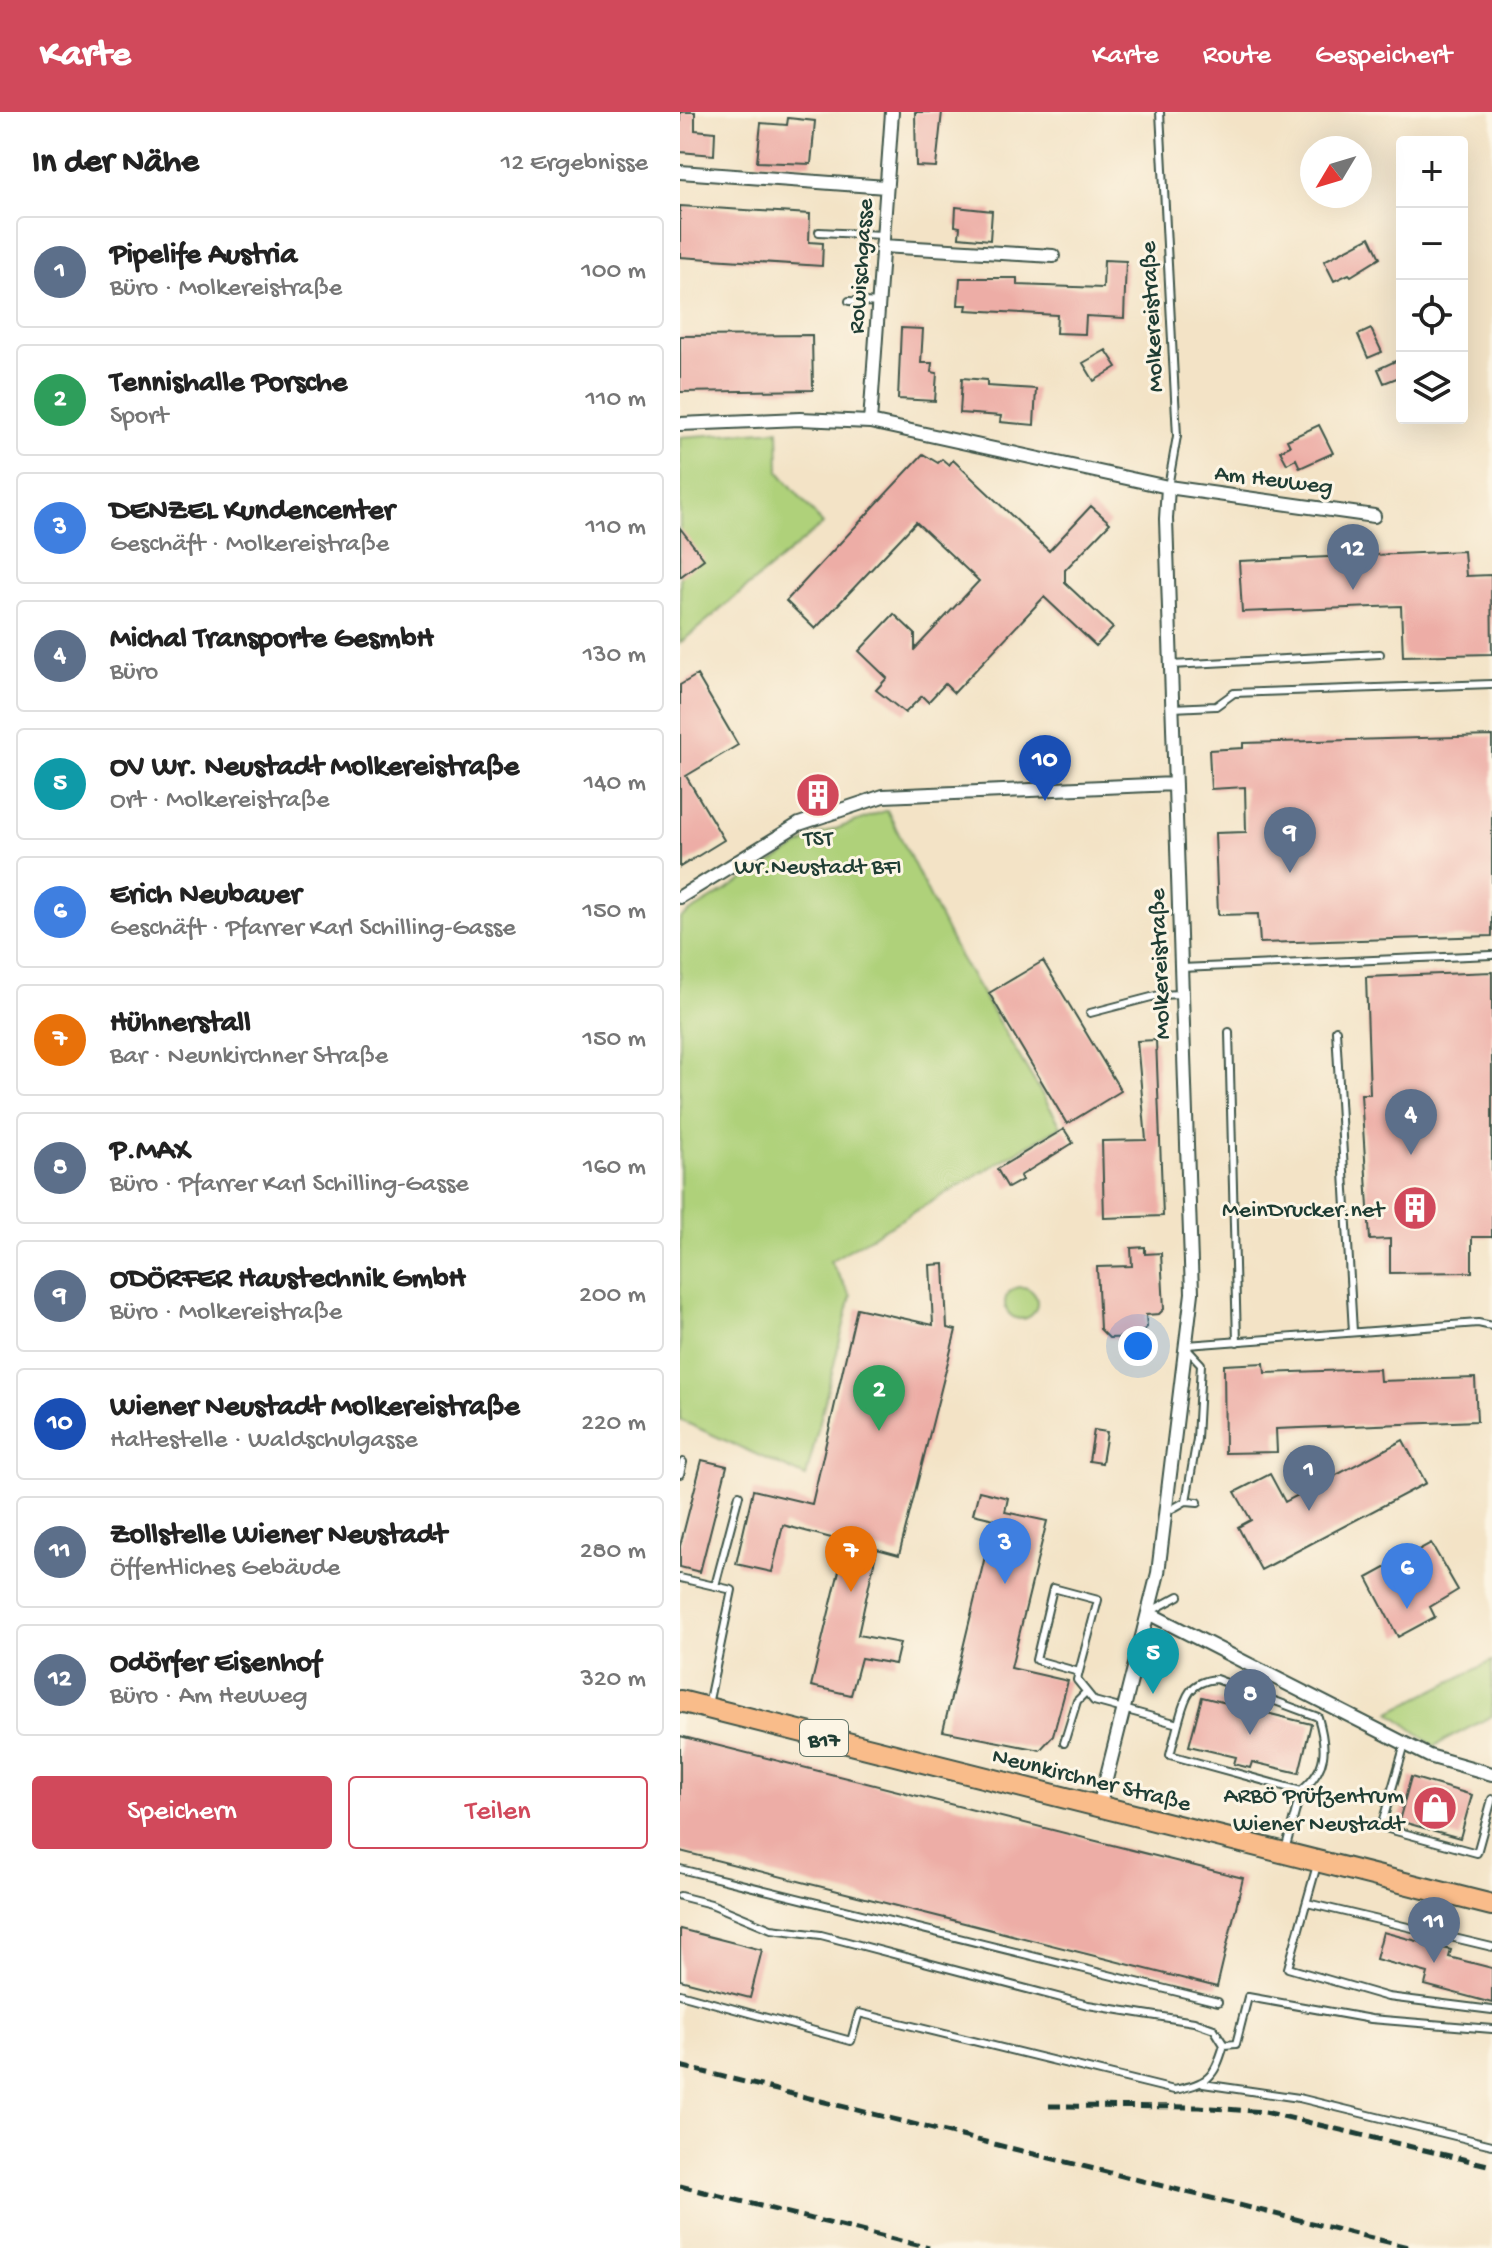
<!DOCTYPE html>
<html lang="de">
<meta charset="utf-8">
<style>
:root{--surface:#fff;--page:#f2f2f2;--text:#222;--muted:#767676;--line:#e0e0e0;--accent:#d1495b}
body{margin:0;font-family:"Gochi Hand",sans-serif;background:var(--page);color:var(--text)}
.controls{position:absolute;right:24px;top:24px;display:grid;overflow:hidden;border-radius:8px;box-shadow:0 8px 32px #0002}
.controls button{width:72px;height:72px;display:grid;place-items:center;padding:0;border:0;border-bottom:2px solid var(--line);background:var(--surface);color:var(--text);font:40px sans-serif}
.compass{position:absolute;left:620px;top:24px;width:72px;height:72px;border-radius:50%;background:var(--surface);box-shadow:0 8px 32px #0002;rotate:232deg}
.you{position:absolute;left:458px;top:1234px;width:28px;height:28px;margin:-20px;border:6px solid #fff;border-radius:50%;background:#1a73e8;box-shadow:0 0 0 12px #1a73e833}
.badge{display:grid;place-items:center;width:52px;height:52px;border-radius:50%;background:var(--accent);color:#fff;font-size:26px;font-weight:700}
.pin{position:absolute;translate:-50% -66px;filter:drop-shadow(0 2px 4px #0008)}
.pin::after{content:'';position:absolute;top:42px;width:28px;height:24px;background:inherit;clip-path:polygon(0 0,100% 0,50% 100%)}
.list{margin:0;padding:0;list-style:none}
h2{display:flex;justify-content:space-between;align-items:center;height:104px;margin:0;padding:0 32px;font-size:34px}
h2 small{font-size:26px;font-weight:400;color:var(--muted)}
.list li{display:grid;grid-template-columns:52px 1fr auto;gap:24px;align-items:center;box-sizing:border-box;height:112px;margin:0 16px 16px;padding:0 16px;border:2px solid var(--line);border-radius:8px}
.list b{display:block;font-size:30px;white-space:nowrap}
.list p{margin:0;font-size:26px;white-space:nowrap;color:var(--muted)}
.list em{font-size:26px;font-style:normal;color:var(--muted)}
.actions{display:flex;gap:16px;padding:24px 32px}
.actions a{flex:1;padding:18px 0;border:2px solid var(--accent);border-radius:8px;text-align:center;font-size:28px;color:var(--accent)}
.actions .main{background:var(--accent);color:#fff}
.icon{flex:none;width:44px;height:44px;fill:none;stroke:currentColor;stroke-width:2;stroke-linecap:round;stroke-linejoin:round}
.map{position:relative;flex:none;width:812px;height:2136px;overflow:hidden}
header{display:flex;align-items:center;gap:48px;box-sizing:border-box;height:112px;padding:0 40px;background:var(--accent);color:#fff}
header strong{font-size:38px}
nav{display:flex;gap:44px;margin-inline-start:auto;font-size:28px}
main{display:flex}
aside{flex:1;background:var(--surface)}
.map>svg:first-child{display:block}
.green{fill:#afd17a;stroke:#678757;stroke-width:2}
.building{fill:#edada6}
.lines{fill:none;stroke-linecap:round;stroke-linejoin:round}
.lane-casing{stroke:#3f564a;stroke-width:10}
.street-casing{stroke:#3f564a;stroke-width:16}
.primary-casing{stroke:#3f564a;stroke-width:24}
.lane{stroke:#fff;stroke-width:6}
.street{stroke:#fff;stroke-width:12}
.primary{stroke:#f9bc8a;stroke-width:20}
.rail{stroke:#1f3d34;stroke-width:5;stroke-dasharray:12 6;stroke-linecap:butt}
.labels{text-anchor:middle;stroke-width:6;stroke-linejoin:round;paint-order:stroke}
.shield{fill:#fcf5e5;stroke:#617469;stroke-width:2}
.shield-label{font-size:22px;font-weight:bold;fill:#1f3d34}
.street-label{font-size:24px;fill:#1f3d34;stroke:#fcf5e5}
.poi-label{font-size:24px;fill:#1f3d34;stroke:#fcf5e5;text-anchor:end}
</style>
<header>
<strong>Karte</strong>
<nav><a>Karte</a><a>Route</a><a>Gespeichert</a></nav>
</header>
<main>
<aside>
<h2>In der Nähe<small>12 Ergebnisse</small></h2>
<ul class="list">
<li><span class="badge" style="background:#5c6f8a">1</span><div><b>Pipelife Austria</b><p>Büro · Molkereistraße</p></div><em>100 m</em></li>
<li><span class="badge" style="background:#2e9e5b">2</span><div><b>Tennishalle Porsche</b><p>Sport</p></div><em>110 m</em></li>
<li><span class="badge" style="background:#3f7fe0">3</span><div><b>DENZEL Kundencenter</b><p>Geschäft · Molkereistraße</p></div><em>110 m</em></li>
<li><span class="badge" style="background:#5c6f8a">4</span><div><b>Michal Transporte GesmbH</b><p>Büro</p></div><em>130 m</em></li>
<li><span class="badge" style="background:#0f9aa8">5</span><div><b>OV Wr. Neustadt Molkereistraße</b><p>Ort · Molkereistraße</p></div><em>140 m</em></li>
<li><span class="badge" style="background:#3f7fe0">6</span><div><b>Erich Neubauer</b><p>Geschäft · Pfarrer Karl Schilling-Gasse</p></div><em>150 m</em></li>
<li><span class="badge" style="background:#e8710a">7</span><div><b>Hühnerstall</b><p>Bar · Neunkirchner Straße</p></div><em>150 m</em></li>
<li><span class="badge" style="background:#5c6f8a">8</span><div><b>P.MAX</b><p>Büro · Pfarrer Karl Schilling-Gasse</p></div><em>160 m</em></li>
<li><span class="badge" style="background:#5c6f8a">9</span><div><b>ODÖRFER Haustechnik GmbH</b><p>Büro · Molkereistraße</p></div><em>200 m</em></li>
<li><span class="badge" style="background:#1a4fb4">10</span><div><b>Wiener Neustadt Molkereistraße</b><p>Haltestelle · Waldschulgasse</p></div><em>220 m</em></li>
<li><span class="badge" style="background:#5c6f8a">11</span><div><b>Zollstelle Wiener Neustadt</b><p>Öffentliches Gebäude</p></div><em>280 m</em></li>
<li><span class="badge" style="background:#5c6f8a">12</span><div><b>Odörfer Eisenhof</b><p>Büro · Am Heuweg</p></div><em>320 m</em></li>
</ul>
<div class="actions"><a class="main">Speichern</a><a>Teilen</a></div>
</aside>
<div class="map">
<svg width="812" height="2136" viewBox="0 0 812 2136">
<rect width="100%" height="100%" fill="#fcf5e5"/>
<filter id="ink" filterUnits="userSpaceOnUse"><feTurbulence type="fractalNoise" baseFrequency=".0125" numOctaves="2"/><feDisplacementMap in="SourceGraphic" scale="16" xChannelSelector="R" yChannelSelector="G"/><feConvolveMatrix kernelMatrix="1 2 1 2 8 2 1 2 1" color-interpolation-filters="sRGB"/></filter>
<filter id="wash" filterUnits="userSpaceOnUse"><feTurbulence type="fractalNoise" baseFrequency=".006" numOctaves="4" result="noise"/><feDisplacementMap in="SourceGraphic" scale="32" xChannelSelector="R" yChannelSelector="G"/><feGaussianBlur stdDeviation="1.8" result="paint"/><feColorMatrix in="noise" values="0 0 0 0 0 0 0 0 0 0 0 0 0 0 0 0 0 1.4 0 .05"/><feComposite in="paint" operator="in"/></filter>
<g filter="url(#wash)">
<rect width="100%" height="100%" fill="#f3e3c6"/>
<path class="green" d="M98,318l1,42 44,52 -143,119v-206z
M207,698l71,144 103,172 -231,135 21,35 -45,181 -126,-57v-502l134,-81z
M325 1191a16 16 0 1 1 32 0a16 16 0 1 1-32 0Z
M812,1549v55l-58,30 -44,-34z"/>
<g id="blocks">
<path class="building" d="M0,0h15v18l20,2 -1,23 -34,-3z
M235,0h27l-6,55 -20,-1z
M108,6l27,3 -4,43 -54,-2 4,-39 26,2z
M0,94l130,8 -1,28 14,1 -1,23 -142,-9z
M276,95l36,4 -2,29 -31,-3 1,-10 -5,-1z
M690,125l10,21 -29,18 -2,-2 -15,7 -10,-20z
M424,148l22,1 -2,57 -38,-2 -1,18 -29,-1 1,-18 -91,-5 1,-5h-9l2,-27h57v7l86,3z
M221,216l22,1 -2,34h11l-1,9 6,1 -2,28 -37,-2z
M691,217l11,23 -14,6 -10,-23z
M132,223l1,55 -133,2v-56z
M426,238l11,17 -23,14 -11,-18z
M722,246v18l-18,7 -6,-14z
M282,266l25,2v6l49,3 -2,36 -34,-3 1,-6 -41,-3z
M639,313l14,28 -33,15 -4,-9 -9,5 -7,-13 10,-5 -3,-6z
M243,342l15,9 4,-4 7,6 4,-5 96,91 42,-45 19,17 -45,47v13l48,45 -17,18 -52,-49 -90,96 -9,-9 -17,18 -6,-6 -17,17 -29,-23 11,-12 -28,-27 35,-37 21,20v15l64,-68 -63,-59 -101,107 -29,-28z
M0,416l24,31 -24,18z
M784,439l2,25 25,-1 1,79 -89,2 -2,-50 -159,6 -3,-51z
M17,563l41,70 -52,31 38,64 -44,27v-182z
M812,624v200l-232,7 -2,-29 -40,1 -3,-82 31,-1 -1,-45 -34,2 -2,-39 34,-2v-5z
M363,849l78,130 -54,33 -78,-131z
M812,860v265h-20v35l-82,1v-34l-20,1 -9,-146h9l-4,-117z
M476,928l7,176 -59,2 -2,-77 44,-1 -9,-99z
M384,1017l9,14 -53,33 2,4 -14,8 -11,-19z
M465,1135v7l16,-1 3,56 -5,5 -13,1 1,12 -11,10 -27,1 -9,-9 -3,-62 35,-1 -1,-18z
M264,1152l3,64 9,2 -57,225 -22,-6 -19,86 42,8 -5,21 -34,-6 -10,37 -40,-9 35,-144 -63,-17 -11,47 -36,-8 17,-74 59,14 45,-196 76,17 -3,-60z
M584,1251l1,10 114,-4 1,12 95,-3 2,43 -201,8 1,23 -52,1 -1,-88z
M414,1318l13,2 -5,31 -13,-2z
M723,1328l23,43 -165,87 -23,-43 13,-7 -16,-28 35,-18 15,28z
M22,1348l25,6 -27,106 -20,-5v-21z
M299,1379l29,7 -3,14 42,9 -36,147 57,13 -15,55 -13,14 -97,-19 51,-212 -21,-5z
M751,1431l27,47 -28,17 5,10 -37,20 -31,-59z
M522,1585l109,27 -12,49 -47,-11 -2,6 -16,-4 2,-7 -47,-11z
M0,1624l563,142 -26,109 -537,-136z
M731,1665l61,18 -12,43 -61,-17z
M0,1817l82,21 -12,48 -70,-18z
M703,1820l68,18 -2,7 43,11v35l-67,-18 3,-12 -52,-14z"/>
</g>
</g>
<g filter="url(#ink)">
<use href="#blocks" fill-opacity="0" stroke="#3f564a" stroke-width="2"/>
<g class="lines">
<g class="lane-casing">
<path id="lane" d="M480,0l17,324 -9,51
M139,120l64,3
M169,189l30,2
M491,553l209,-11
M492,596l44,-2 18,-13 258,-9
M501,856l311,-13
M410,901l69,-18 22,-1
M656,918l17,302
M549,920l8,310
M507,1233l291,-22 14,3
M506,1236l15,16 -4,75 -11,62
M0,1362l3,-12
M485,1401l21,-12 12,1
M0,1466l52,12 -24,115
M35,1474l24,-91
M471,1499l28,-15
M399,1560l-43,-12 17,-72 45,12 -19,72 -2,8 17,21 84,23 -8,31 131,36 -16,59
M498,1612c7,-25 9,-42 38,-45l102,38c9,31 10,52 -17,74
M384,1631l13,-42 8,-8
M725,1632l-24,83 96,26 15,-54
M637,1753l-29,103 100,29 104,13
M0,1757l538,133
M0,1784l31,8 60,25 50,6 267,70 106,17 20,7 10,16c-10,34 -16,38 -50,45l-315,-77 -8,28 -171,-47
M627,1791l185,44
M544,1933l12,-1 12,-47 123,22 121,10
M523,1972l96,14 193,47"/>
</g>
<g class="street-casing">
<path id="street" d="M0,60l206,15
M202,134l171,10
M190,310l22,-310
M0,312l120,-5 70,3 298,65 206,29
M0,785l119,-73 84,-28 292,-12
M468,1501l281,143 63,18
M419,1695l59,-234 34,-280 -26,-774 2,-32"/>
</g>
<g class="primary-casing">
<path id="primary" d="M0,1589l812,204"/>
</g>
<use href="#lane" class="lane"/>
<use href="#street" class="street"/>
<use href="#primary" class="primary"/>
<path class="rail" d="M0,1954l732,182
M369,1994l150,1 66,5 227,54
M0,2074l249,62"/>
</g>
</g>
<defs>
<g id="building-disc" transform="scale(2.3)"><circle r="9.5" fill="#d1495b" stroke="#fcf5e5"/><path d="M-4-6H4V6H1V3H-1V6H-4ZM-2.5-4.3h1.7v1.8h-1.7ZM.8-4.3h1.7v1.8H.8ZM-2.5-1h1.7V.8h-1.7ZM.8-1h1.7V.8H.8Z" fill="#fff"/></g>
<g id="shop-disc" transform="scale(2.3)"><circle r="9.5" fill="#d1495b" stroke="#fcf5e5"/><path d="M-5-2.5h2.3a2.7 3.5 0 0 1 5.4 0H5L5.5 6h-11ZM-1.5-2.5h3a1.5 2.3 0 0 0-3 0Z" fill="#fff"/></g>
</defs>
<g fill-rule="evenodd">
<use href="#building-disc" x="138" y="683"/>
<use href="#building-disc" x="735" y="1096"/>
<use href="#shop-disc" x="755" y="1696"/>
</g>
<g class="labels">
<rect class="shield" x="120" y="1608" width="48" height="36" rx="6"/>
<g class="shield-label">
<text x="144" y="1634">B17</text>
</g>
<g class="street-label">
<text transform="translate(179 154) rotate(-86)" y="8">Rowischgasse</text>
<text transform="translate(470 205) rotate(-93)" y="8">Molkereistraße</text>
<text transform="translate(594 366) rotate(7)" y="8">Am Heuweg</text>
<text transform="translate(478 852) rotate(-92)" y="8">Molkereistraße</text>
<text transform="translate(412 1666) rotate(14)" y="8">Neunkirchner Straße</text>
</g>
<g class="poi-label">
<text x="138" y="733" text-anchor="middle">TST<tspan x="138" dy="28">Wr.Neustadt BFI</tspan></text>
<text x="704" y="1104">MeinDrucker.net</text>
<text x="724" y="1690">ARBÖ Prüfzentrum<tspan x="724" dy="28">Wiener Neustadt</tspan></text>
</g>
</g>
</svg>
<div class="controls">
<button>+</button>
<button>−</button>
<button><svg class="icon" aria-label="locate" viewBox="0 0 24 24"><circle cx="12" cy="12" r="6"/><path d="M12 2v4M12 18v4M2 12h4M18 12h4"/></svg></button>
<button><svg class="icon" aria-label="layers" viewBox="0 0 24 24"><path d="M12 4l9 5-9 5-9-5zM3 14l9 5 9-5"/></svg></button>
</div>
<svg class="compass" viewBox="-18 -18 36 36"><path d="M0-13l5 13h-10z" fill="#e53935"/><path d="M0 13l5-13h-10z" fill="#767676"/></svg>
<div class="you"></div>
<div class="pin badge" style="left:629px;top:1399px;background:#5c6f8a">1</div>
<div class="pin badge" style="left:199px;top:1319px;background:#2e9e5b">2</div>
<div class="pin badge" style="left:325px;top:1472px;background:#3f7fe0">3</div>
<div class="pin badge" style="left:731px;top:1043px;background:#5c6f8a">4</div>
<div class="pin badge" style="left:473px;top:1582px;background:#0f9aa8">5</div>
<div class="pin badge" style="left:727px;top:1497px;background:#3f7fe0">6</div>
<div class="pin badge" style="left:171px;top:1480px;background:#e8710a">7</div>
<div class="pin badge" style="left:570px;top:1623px;background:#5c6f8a">8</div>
<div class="pin badge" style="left:610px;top:761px;background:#5c6f8a">9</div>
<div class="pin badge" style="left:365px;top:689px;background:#1a4fb4">10</div>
<div class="pin badge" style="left:754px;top:1851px;background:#5c6f8a">11</div>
<div class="pin badge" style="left:673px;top:478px;background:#5c6f8a">12</div>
</div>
</main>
